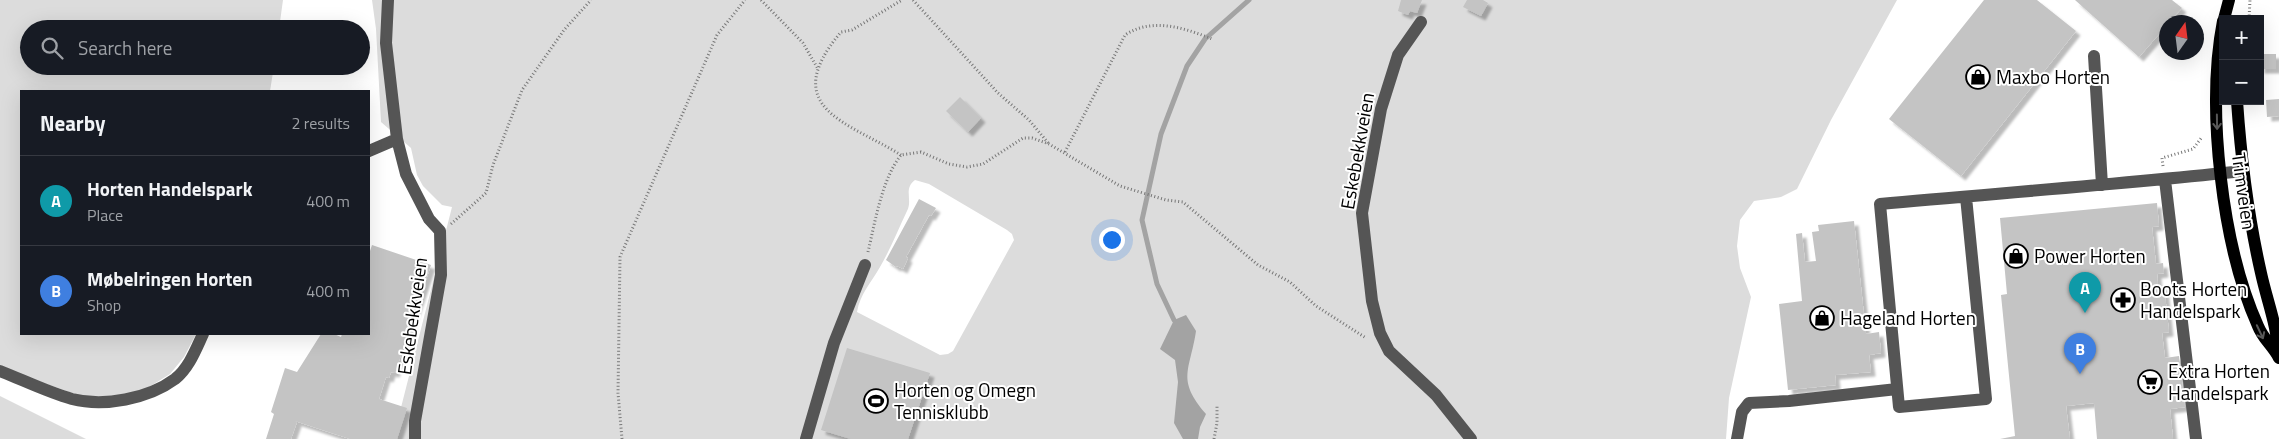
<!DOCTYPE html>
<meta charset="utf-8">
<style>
:root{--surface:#171b24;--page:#20242c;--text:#f1f3f6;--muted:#9ea1a6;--line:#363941;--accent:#1a73e8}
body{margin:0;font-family:"Titillium Web",sans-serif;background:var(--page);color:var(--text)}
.controls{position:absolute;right:15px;top:15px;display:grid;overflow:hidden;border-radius:0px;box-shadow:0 5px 20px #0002}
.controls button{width:45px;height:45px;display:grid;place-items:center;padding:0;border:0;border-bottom:1px solid var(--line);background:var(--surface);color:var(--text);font:25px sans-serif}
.compass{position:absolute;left:2159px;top:15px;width:45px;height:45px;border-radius:50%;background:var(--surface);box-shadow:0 5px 20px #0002;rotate:14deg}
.you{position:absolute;left:1111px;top:239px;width:18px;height:18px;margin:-12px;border:4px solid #fff;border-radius:50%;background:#1a73e8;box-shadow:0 0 0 8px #1a73e833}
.badge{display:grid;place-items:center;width:32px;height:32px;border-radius:50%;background:var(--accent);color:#fff;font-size:16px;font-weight:700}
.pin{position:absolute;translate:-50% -41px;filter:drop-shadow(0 1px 2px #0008)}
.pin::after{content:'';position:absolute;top:26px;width:18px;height:15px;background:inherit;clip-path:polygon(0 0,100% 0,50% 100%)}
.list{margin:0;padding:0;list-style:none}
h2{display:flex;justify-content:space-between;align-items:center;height:65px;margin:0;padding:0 20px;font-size:21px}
h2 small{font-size:16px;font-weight:400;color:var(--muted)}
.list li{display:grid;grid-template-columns:32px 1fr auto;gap:15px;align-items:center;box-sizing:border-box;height:90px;padding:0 20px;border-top:1px solid var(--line)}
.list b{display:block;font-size:19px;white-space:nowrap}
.list p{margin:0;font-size:16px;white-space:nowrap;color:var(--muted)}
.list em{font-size:16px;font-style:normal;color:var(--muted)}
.icon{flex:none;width:28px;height:28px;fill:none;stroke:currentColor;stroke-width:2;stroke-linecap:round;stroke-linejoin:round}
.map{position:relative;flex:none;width:2279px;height:439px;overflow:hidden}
.search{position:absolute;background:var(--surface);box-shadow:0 5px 20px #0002;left:20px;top:20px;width:350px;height:55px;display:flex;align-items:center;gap:12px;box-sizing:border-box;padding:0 18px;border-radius:28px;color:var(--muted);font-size:19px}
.panel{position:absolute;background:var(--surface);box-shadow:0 5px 20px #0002;left:20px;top:90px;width:350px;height:245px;border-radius:0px}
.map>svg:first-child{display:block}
.green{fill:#dcdcdc;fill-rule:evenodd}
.water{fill:#a3a3a3}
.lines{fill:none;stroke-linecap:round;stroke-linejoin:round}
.stream{stroke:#a3a3a3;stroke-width:5}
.building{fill:#c4c4c4;filter:url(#shadow)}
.path{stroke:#777;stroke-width:3;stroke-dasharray:1 2.5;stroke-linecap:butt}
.minor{stroke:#555;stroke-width:12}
.major{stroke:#000;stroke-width:12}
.oneway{stroke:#595959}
.labels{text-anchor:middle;stroke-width:4;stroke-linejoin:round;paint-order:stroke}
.poi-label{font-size:19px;fill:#000;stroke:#fff;text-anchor:start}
.street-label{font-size:19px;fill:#000;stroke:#fff}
</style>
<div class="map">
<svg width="2279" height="439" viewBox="0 0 2279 439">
<defs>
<filter id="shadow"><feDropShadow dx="4.5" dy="4.5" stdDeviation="1" flood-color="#0004"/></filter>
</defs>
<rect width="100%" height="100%" fill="#fff"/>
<path class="green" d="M0,0h283l-4,29h-250v37h245l-4,25h-249v243h175l-12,23 -14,17 -29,18 -51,7 -90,-31z
M372,0h1525l-66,120 -34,69 -16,8 -27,4 -14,19 -3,26 3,22 11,29 -22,101 -3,41h-1333l59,-232 -10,-2 -19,-19 -6,-11 -6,-27 -30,-26 -5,-93zM915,180l14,4 78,46 5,4 2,6 -61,111 -5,3 -8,1 -83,-43c3,-18 14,-29 23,-45 10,-17 18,-37 27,-56 6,-11 -4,-22 8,-31z
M0,396l86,43h-86z"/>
<path class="water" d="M1186,315l10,16c-6,40 -20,48 10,83l-6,13 -2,12h-15l-9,-16 4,-41 -3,-22 -15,-11 14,-29z"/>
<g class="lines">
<path class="stream" d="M1174,320l-17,-36 -15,-64 19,-86 26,-68 18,-27 44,-39"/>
</g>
<path class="building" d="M1401,0h21l-5,13 -7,-2 -2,4 -10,-4z
M1467,0h16l5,3 -7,13 -18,-9z
M1984,0h53l39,31 -115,145 -72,-57z
M2075,0h97l10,8 -13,14h-3v4l-27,31z
M2260,54h16v15h-16z
M960,97l21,21 -13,14 -22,-21z
M2279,99v17l-12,1 -1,-17z
M919,199l17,9 -5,8 -2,-1 -23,42 2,1 -5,11 -6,-3 -1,1 -10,-7z
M2157,203l2,23 -7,1 4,37 7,-1 1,10 -7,1 1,12 6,-1 5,47 -7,1 3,25 14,-2 6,51 -15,2 3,30h-76l-3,-36 -28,3 4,33h-70l15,-3 -14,-141 6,-1 -7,-76z
M1854,221l12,113 13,-2 2,21 -12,2 2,17 -36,3 1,10 -48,5 -9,-86 23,-3 -6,-67 6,-1 3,29 11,-1 -4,-29 7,-1 -1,-6z
M372,245l59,20 -36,108 -4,-1 -2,6 -3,-1 -7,22 28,9 -10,31h-47l-55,-18 2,1 -6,17h-25l8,-25 -3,-2 14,-44 12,4 24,-38h13l7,3 1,-3h27v-80z
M847,348l83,25 -22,66h-57l-30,-9z"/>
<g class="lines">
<path class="path" d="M761,0l42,43 15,26
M913,0l85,93 31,27 20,24
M2249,19l1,-19
M1065,152l60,-117c27,-18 60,-7 87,4
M901,155c-53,-33 -124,-47 -60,-123l11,-2 50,-30
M2163,166l-1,-8 31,-9 9,-12
M451,224l35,-31 7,-28 29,-75 42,-60 27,-30
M868,252c7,-30 14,-73 33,-97l20,-3 28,12 18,3 16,-3 40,-26h9l17,6 71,42 46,14 17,2 75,63 32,17 26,24 50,32
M622,439l-4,-46 2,-136 97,-222 28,-35
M1214,439l3,-16v-18"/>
<path class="minor" d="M388,0l-2,43 11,96 9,35 23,45 11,12 1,44 -26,146v18
M1421,22l-23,33 -17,54 -19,104 10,88 8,32 9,18 47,44 35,44
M2094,56l8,129
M369,151l28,-12
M2165,180l31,259
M1966,197l20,202 -87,8 -19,-203c121,-11 243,-20 363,-33
M0,371c23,9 47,21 72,28 32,8 76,0 103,-20 14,-11 21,-30 28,-45
M806,439l28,-96 31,-78
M1737,439l5,-27 7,-9 40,-2 108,-12"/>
<path class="major" d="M2224,19l5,-19
M2223,21c-17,87 -1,225 35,305 5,13 15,20 21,32
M2237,101c4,58 11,115 24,172 6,28 17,54 17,82"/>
</g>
<defs><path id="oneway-shaft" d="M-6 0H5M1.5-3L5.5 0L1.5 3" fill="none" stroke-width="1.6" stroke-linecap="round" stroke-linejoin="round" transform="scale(1.25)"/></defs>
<g class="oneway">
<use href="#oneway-shaft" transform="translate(2217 122) rotate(89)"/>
<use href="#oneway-shaft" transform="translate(2260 332) rotate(65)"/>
</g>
<defs>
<g id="shop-ring" transform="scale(1.25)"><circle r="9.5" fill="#fff" stroke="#000" stroke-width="1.5"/><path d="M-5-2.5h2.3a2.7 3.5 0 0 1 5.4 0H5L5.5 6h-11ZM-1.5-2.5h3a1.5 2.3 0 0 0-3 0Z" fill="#000"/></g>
<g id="pharmacy-ring" transform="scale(1.25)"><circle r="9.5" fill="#fff" stroke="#000" stroke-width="1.5"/><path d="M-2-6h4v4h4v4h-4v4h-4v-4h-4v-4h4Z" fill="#000"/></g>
<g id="supermarket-ring" transform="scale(1.25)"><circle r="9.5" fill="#fff" stroke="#000" stroke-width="1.5"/><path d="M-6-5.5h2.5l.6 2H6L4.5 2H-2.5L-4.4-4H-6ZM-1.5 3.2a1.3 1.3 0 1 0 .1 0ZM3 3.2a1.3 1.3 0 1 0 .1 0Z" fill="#000"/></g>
<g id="stadium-ring" transform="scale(1.25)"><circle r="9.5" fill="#fff" stroke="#000" stroke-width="1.5"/><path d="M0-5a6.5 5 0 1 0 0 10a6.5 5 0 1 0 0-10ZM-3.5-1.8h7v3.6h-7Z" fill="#000"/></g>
</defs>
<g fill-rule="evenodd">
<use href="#shop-ring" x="1978" y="77"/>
<use href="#shop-ring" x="2016" y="256"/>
<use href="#pharmacy-ring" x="2123" y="300"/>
<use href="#shop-ring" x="1822" y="318"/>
<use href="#supermarket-ring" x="2150" y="382"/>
<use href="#stadium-ring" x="876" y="401"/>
</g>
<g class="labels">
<g class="poi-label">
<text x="1996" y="84">Maxbo Horten</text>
<text x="2034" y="263">Power Horten</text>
<text x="2140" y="296">Boots Horten<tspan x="2140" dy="22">Handelspark</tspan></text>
<text x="1840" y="325">Hageland Horten</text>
<text x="2168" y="378">Extra Horten<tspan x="2168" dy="22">Handelspark</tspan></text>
<text x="894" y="397">Horten og Omegn<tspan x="894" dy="22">Tennisklubb</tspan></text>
</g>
<g class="street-label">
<text transform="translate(1357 151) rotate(-80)" y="7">Eskebekkveien</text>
<text transform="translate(2244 191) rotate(82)" y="7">Trimveien</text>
<text transform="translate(412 316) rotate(-82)" y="7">Eskebekkveien</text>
</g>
</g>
</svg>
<div class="controls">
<button>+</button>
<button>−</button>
</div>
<svg class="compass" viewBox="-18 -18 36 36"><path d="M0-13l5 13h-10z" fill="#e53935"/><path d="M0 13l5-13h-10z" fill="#9ea1a6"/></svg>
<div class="you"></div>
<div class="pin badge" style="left:2085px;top:313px;background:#0f9aa8">A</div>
<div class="pin badge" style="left:2080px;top:374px;background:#3f7fe0">B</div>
<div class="search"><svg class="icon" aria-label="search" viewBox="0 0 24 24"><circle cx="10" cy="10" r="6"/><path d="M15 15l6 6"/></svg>Search here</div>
<section class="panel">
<h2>Nearby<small>2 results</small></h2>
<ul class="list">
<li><span class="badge" style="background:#0f9aa8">A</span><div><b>Horten Handelspark</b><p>Place</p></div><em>400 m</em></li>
<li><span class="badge" style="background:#3f7fe0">B</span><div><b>Møbelringen Horten</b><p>Shop</p></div><em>400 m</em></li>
</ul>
</section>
</div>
